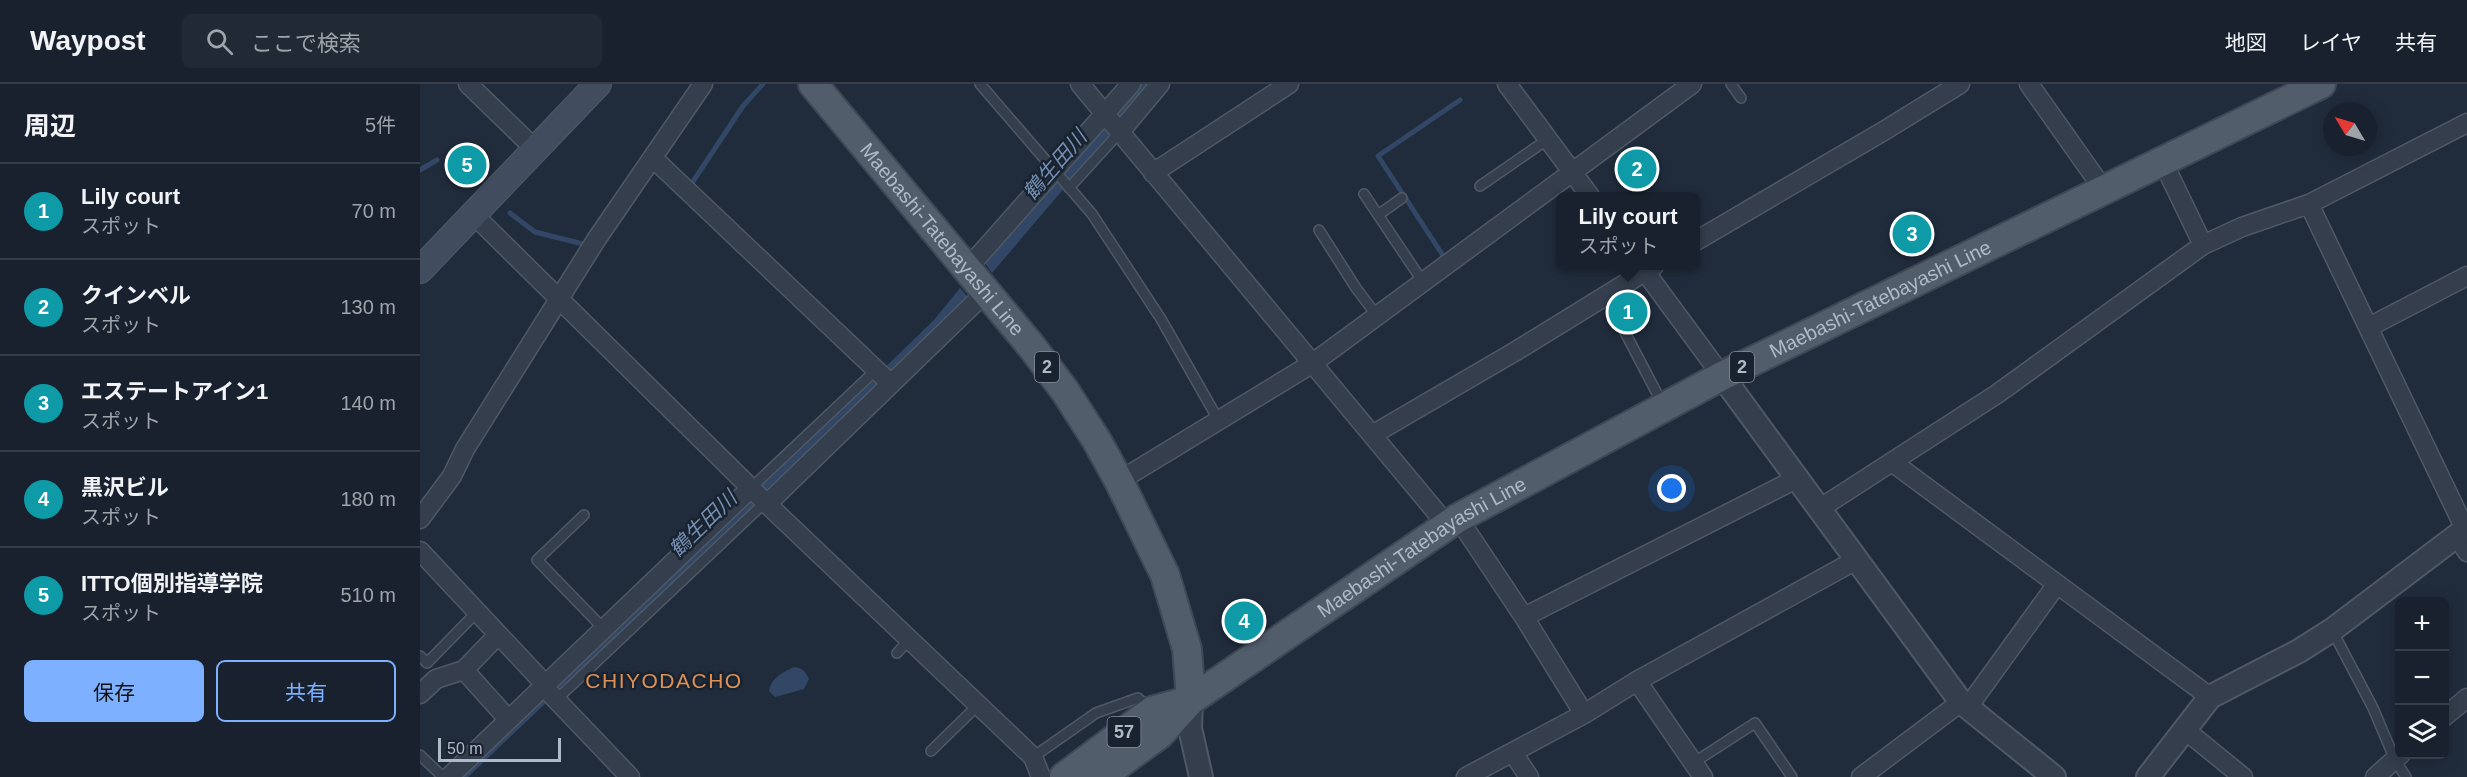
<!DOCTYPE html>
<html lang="ja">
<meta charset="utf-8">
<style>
:root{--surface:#18212d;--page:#212935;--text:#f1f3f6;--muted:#9fa3aa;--line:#363e49;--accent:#7db0ff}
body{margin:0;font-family:Arial,"Noto Sans JP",sans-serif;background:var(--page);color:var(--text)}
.controls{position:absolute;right:18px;bottom:18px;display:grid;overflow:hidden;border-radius:9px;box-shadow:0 3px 15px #0003}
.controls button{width:54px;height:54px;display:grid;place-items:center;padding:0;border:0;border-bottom:2px solid var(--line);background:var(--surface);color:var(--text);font:30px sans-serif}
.compass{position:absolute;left:1903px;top:18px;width:54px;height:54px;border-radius:50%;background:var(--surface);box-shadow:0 3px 15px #0003;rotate:308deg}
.scale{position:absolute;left:18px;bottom:15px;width:123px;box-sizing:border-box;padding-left:6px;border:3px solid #afb9c8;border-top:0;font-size:16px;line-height:21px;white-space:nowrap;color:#afb9c8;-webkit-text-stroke:4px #192330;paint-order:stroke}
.you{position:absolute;left:1252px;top:405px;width:21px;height:21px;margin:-15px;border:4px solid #fff;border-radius:50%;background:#1a73e8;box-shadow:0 0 0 9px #1a73e833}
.badge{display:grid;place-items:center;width:39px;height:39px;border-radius:50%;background:var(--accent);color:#fff;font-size:20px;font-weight:700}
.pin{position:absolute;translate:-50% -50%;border:3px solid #fff;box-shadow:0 2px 6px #0006}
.popup{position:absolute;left:1136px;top:108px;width:144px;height:78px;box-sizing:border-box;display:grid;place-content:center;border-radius:9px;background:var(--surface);filter:drop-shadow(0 2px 4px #0005);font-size:20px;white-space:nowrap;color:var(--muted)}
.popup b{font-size:22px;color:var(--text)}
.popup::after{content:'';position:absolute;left:50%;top:100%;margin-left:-12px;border:12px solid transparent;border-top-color:var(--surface)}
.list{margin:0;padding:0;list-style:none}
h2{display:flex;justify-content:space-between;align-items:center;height:78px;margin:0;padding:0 24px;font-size:26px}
h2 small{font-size:20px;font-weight:400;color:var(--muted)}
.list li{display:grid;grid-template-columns:39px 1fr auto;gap:18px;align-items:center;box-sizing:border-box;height:96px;padding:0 24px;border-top:2px solid var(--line)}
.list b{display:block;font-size:22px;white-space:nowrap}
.list p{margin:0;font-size:20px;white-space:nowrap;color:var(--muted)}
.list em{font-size:20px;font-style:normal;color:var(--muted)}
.actions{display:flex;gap:12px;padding:18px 24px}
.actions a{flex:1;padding:14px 0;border:2px solid var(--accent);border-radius:9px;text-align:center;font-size:21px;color:var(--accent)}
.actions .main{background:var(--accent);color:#111}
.icon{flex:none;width:33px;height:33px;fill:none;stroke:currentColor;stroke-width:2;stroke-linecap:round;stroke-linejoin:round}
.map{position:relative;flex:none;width:2047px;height:693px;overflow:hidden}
header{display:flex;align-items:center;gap:36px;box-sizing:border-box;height:84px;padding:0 30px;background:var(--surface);border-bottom:2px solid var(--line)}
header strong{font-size:28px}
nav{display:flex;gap:33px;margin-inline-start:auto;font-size:21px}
.search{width:420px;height:54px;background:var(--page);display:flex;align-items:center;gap:15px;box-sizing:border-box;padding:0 21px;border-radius:9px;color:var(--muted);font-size:22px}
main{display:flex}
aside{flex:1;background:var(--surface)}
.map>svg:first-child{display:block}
.water{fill:#324765}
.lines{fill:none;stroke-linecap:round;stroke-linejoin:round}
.stream{stroke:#324765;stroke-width:5}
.service-casing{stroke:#4f5966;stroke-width:12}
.minor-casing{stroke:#4f5966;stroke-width:21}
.tertiary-casing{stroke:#4f5966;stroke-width:26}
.secondary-casing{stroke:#4f5966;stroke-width:28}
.primary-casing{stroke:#3d4755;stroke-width:32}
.service{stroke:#343e4c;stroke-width:9}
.minor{stroke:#343e4c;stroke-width:18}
.tertiary{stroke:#343e4c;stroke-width:22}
.secondary{stroke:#414d5f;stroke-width:26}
.primary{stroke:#525d6c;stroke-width:28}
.labels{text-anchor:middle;stroke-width:5;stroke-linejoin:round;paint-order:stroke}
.shield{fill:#192330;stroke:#828c9a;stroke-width:1.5}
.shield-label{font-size:18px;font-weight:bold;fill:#afb9c8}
.street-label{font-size:20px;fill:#afb9c8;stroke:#192330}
.water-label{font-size:21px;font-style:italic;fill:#748fb2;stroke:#192330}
.neighbourhood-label{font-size:21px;letter-spacing:1.5px;fill:#dc8f56;stroke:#192330}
</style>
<header>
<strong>Waypost</strong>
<div class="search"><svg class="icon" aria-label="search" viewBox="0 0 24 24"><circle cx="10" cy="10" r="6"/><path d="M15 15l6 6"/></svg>ここで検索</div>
<nav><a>地図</a><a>レイヤ</a><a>共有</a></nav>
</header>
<main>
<aside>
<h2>周辺<small>5件</small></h2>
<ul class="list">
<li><span class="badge" style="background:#0f9aa8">1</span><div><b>Lily court</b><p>スポット</p></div><em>70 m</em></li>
<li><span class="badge" style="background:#0f9aa8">2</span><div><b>クインベル</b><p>スポット</p></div><em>130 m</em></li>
<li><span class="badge" style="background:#0f9aa8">3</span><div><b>エステートアイン1</b><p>スポット</p></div><em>140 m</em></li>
<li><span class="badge" style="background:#0f9aa8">4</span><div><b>黒沢ビル</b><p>スポット</p></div><em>180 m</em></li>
<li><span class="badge" style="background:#0f9aa8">5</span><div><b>ITTO個別指導学院</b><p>スポット</p></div><em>510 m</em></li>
</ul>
<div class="actions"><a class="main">保存</a><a>共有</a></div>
</aside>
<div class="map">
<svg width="2047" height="693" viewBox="0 0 2047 693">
<rect width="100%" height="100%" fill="#202c3c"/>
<path class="water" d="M718,0h15l-161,189 -7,-10z
M540,204l8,9 -25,29 -475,451h-13l419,-399 60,-58z
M374,583c9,1 11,4 15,12l-5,10 -29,8 -6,-6c2,-13 14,-19 25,-24z"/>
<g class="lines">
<path class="stream" d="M0,86l17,-10
M270,102l53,-80 20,-22
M90,129l25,19 48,12
M1024,173l-66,-101 82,-56"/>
<g class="service-casing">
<path id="service" d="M560,0l112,130 69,105 58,102
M1311,0l10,14
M1060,102l68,-47
M649,104l50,-55
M944,110l59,88
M958,131l24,-17
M899,146l37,58 21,28
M1186,212l57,109
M331,404l125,-118
M164,431l-47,45 67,69
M1912,546l41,78 22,52 11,17
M477,569l12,-13
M0,572l7,7 51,-52
M136,616l204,-193 7,-3
M511,667l47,-46
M0,671l23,22
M613,673l63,-44 42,-15 12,11
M1273,679l62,-40 37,54"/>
</g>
<g class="minor-casing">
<path id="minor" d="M48,0l67,65
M660,0l367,441
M1087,0l83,112
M1609,0l75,106
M699,49l41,-49
M233,74l237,225
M1743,78l40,83
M733,89l136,-89
M1889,120l156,325
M54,131l293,289 266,253 8,20
M1276,157l186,-109 78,-48
M1221,182l81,110
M547,185l164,-185
M1949,243l98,-51
M952,351l144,-84 138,-85
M1472,378l318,235
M699,397l194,-118 379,-279
M347,420l219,-212
M1399,425l178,-115 206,-149 39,-18 67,-23 158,-81
M1038,434l66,99 60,97
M0,435l32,-43 13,-27 131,-209 107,-156
M2037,452l10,16
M0,467l122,130 3,7 85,89
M1104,533l274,-139
M44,586l44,49
M1217,597l66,96
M0,610l16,-15 28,-9 34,-35
M1548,623l89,-123
M2024,633l23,-19
M1764,645l59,48
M1093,669l16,24
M29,693l302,-289
M1046,693l118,-63 53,-33 219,-121
M1441,693l100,-75
M1955,693l26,-23"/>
</g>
<g class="tertiary-casing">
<path id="tertiary" d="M1302,292l239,326 93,75
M771,616l-1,28 11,49
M1728,693l62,-80 89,-46 33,-21 135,-102"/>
</g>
<g class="secondary-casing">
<path id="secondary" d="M0,186l178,-186"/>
</g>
<g class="primary-casing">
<g id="primary">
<path id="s1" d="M393,0l219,263 33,44 32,50 22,40 46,94 22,74 4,51"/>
<path d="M644,693l88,-66 39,-11"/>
<path id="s2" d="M681,693l59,-43 31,-34 267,-182 264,-142 599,-292"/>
</g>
</g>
<use href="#service" class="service"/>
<use href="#minor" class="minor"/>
<use href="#tertiary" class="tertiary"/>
<use href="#secondary" class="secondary"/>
<use href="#primary" class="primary"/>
</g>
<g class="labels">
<g class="shield">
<rect x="615" y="268" width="24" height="30" rx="4.5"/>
<rect x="1310" y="268" width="24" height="30" rx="4.5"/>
<rect x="687.5" y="633" width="33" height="30" rx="4.5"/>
</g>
<g class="shield-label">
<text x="627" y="289">2</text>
<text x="1322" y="289">2</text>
<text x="704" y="654">57</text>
</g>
<g class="street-label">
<text dy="7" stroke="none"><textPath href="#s1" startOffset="202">Maebashi-Tatebayashi Line</textPath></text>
<text dy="7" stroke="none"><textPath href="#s2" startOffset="918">Maebashi-Tatebayashi Line</textPath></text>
<text dy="7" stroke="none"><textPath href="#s2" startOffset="396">Maebashi-Tatebayashi Line</textPath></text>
</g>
<g class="water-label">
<text transform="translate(635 81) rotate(-49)" y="7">鶴生田川</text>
<text transform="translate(283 440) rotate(-44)" y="7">鶴生田川</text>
</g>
<g class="neighbourhood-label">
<text x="244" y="604">CHIYODACHO</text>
</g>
</g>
</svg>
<div class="controls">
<button>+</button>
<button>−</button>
<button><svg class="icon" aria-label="layers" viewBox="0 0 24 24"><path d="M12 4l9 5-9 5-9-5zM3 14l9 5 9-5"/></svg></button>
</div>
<svg class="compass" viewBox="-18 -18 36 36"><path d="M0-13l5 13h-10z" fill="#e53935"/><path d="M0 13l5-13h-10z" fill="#9fa3aa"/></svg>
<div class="scale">50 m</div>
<div class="you"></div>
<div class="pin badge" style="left:1208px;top:228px;background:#0f9aa8">1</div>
<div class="popup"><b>Lily court</b>スポット</div>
<div class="pin badge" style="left:1217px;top:85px;background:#0f9aa8">2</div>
<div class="pin badge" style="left:1492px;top:150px;background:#0f9aa8">3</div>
<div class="pin badge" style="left:824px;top:537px;background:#0f9aa8">4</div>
<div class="pin badge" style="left:47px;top:81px;background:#0f9aa8">5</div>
</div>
</main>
